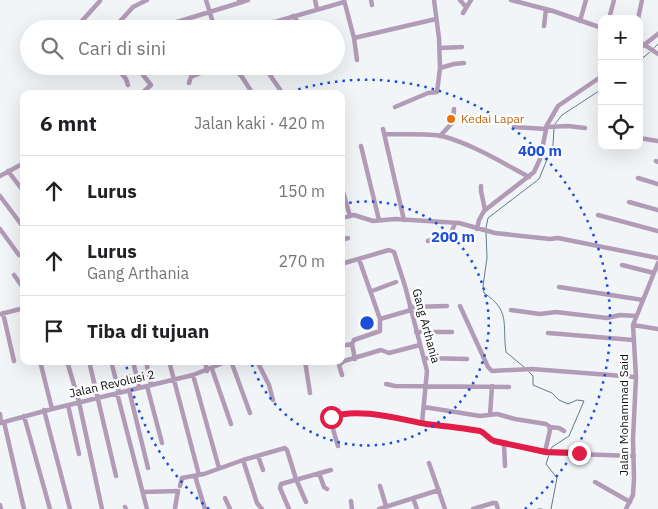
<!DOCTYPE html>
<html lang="id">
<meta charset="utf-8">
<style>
:root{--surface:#fff;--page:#f2f2f2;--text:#202124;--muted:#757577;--line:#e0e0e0}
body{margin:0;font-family:"IBM Plex Sans",sans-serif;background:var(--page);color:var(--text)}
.controls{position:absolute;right:15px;top:15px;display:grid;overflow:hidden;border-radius:10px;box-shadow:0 5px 20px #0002}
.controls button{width:45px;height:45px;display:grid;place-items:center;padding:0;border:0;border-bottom:1px solid var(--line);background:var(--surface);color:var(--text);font:25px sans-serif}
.stop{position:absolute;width:15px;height:15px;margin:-11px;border:4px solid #e11d48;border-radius:50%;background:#fff}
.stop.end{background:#e11d48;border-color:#fff;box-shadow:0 1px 5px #0008}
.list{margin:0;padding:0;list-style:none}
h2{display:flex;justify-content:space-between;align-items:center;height:65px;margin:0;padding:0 20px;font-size:21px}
h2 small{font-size:16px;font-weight:400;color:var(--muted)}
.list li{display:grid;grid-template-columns:32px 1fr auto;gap:15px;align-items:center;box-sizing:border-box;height:70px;padding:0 20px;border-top:1px solid var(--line)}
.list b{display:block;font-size:19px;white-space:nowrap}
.list p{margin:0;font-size:16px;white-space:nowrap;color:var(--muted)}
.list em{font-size:16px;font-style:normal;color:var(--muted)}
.icon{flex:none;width:28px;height:28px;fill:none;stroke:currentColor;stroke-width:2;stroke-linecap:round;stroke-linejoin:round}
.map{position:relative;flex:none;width:658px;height:509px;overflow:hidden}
.search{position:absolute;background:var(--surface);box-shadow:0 5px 20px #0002;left:20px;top:20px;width:325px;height:55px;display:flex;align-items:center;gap:12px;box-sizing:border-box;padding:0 18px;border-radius:28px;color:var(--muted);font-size:19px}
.panel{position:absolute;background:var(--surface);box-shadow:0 5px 20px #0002;left:20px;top:90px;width:325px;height:275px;border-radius:10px}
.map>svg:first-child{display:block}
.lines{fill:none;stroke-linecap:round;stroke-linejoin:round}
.stream{stroke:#627c89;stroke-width:1}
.minor{stroke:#b29bb7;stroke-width:4.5}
.route{stroke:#e11d48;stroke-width:6}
.ring{fill:none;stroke:#1d4ed8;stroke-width:2.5;stroke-dasharray:2.5 5}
.food-dot{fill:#e8710a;stroke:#fff;stroke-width:2}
.labels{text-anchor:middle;stroke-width:4.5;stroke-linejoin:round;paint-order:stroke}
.food-label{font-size:12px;fill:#c56008;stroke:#fff;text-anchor:start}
.street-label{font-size:12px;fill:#0f1012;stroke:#fff}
.centre{fill:#1d4ed8;stroke:#fff;stroke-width:2.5}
.ring-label{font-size:15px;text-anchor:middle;font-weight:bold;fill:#1d4ed8;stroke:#fff;stroke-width:4.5;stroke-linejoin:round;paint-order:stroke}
</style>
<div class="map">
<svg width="658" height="509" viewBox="0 0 658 509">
<rect width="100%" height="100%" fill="#f1f5f8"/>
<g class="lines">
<path class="stream" d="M653,49l5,-5
M639,61l11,-9
M555,124l7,-9 40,-26
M486,228l2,-10 51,-39 14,-34 1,-17
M486,232l1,26 -4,28 1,7c27,18 18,31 22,59l18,15
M529,372l4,4v9l19,8 7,7 9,4 9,-4 7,1 -15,35 -17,11 -2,4
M549,455l-3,9 11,14 -6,31
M538,509h4"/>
<path class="minor" d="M206,0l9,29
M315,0l2,9
M344,0l10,38 3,22
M371,0l1,5
M434,0l5,38 1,30 14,-4 10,-1
M460,0l6,7
M511,0l42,11 49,17
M239,1v2l9,-3
M463,13l8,-13
M293,16l11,13
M609,19l5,-19
M638,19l4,-19
M580,21l6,-21
M544,26l2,-17
M82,29l-2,-5 1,-2 19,-21
M113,29l20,-22 14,-7
M154,29l85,-26
M250,29l94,-27
M354,38l82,-19
M639,41l19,13
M440,48l22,-1
M639,49l19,-15
M118,66l-1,2 9,11 2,6
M232,66l10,11 11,17
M270,75l13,19
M189,83l2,-6 26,-11
M141,94l10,-9 -8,-10v-6l3,-3
M395,107l33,-14 9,-1 3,-24
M514,127l32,2
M546,127l22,-1 17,2
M383,129l21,91
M384,134c16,1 43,-1 58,2 30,8 59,26 87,41
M440,136l13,-14 1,-13
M639,138l19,3
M361,146l18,74
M656,161l2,1
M8,171l16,21
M0,176l24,-13
M638,178l20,6
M341,185l9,31
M481,186v5l4,19
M0,196l24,32
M629,202l29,8
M598,215l60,16
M341,218l13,-3 19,6 22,-2 64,4 36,10 55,6 8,-1 100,20
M0,229l19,26
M477,229l2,-9 5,-9 50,-39 6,-13 7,-34 11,-19 44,-30
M341,240l7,-2
M428,241l23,-7 4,-11
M359,259l21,60
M341,264l48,-14 5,2 11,34 22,85 -5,52 58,8c6,2 8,8 15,10l51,12 88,3
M622,265l32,8
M14,275l10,14
M559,287l84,13
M372,291l24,-9
M460,306l28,61 4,4 40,-2 104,8
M410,307l37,-1
M511,310l29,4 16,-2 51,6 13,-3 16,1
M3,313l11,48
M1,314l23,-6
M633,325l25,4
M416,332h36
M548,333l85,7
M352,344l2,-4 26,-9v-12l31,-9
M352,344l3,15
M341,346l11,-2
M424,358l43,1
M40,361l12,48
M67,361l12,41 23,107
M89,361l27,115
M111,361l8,31
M133,361l6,26
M146,361l5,24
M169,361l30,114
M205,361l2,10
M231,361l19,52
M257,361l12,24 4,15
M305,361l5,32
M212,369l19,55
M193,375l26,93
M342,375l-3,-10 5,-4 37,-11 8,3 31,-8
M386,384l9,2 114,1
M147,386l15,57
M129,390l19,78
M117,393l30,116
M68,405l11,49
M424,407l56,9 17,-2 18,5 31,5 3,2 1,4 -5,22
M44,410l26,99
M0,414l1,9
M490,415l2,-29
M24,416l26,93
M4,422l20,87
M0,423l52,-14 141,-34 35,-14
M550,427l9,1 5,3
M504,444l1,22
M338,446l-8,-27 1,-2c26,-9 65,1 91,6
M258,456l5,14
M243,460l14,43 5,6
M429,463l16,46
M319,473l5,14 3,2
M195,476l10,33
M595,482l35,20
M180,486l2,-8 22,-4 39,-14 42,-12 2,2 9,29 10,23
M380,486l6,20
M143,492l35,-1 -3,17
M225,498l5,11
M413,498l4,11
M351,501l1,8
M0,505l1,4
M125,507l1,2
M289,509l-9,-21 1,-4 50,-14
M379,509l60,-19
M473,509l20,-6h3l2,6
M626,509l7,-14 1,-17 -1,-39 3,-62 -3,-52 25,-62"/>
</g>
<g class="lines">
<path class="route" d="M331,417c27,-10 68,2 95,7 18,2 36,4 54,7 6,2 8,8 14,10l52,11 33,1"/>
</g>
<g class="ring">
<path d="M342 204A122 122 0 1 1 251 362"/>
<path d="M209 509A244 244 0 0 1 126 363M284 94A244 244 0 0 1 525 509"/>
</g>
<circle class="food-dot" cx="451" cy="119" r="5"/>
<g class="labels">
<g class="food-label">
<text x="461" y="123">Kedai Lapar</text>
</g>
<g class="street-label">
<text transform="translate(426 326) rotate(75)" y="4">Gang Arthania</text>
<text transform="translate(112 384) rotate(-13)" y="4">Jalan Revolusi 2</text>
<text transform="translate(624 415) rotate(-90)" y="4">Jalan Mohammad Said</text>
</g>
</g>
<circle cx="367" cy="323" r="8" class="centre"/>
<g class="ring-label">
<text x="540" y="156">400 m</text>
<text x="453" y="242">200 m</text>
</g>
</svg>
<div class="controls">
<button>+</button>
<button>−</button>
<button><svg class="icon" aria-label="locate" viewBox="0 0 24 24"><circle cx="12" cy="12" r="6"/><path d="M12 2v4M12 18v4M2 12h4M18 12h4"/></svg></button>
</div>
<div class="stop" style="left:331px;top:417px"></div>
<div class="stop end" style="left:579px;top:453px"></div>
<div class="search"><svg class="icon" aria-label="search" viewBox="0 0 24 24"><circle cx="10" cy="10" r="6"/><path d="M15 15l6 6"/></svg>Cari di sini</div>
<section class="panel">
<h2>6 mnt<small>Jalan kaki · 420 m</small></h2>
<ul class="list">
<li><svg class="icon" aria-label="ahead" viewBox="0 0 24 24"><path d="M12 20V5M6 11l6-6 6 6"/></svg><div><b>Lurus</b></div><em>150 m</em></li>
<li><svg class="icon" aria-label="ahead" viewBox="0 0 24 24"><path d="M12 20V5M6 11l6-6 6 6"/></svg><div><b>Lurus</b><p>Gang Arthania</p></div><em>270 m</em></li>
<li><svg class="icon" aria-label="arrive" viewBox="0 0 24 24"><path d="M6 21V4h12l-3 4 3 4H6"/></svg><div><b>Tiba di tujuan</b></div></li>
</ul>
</section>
</div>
